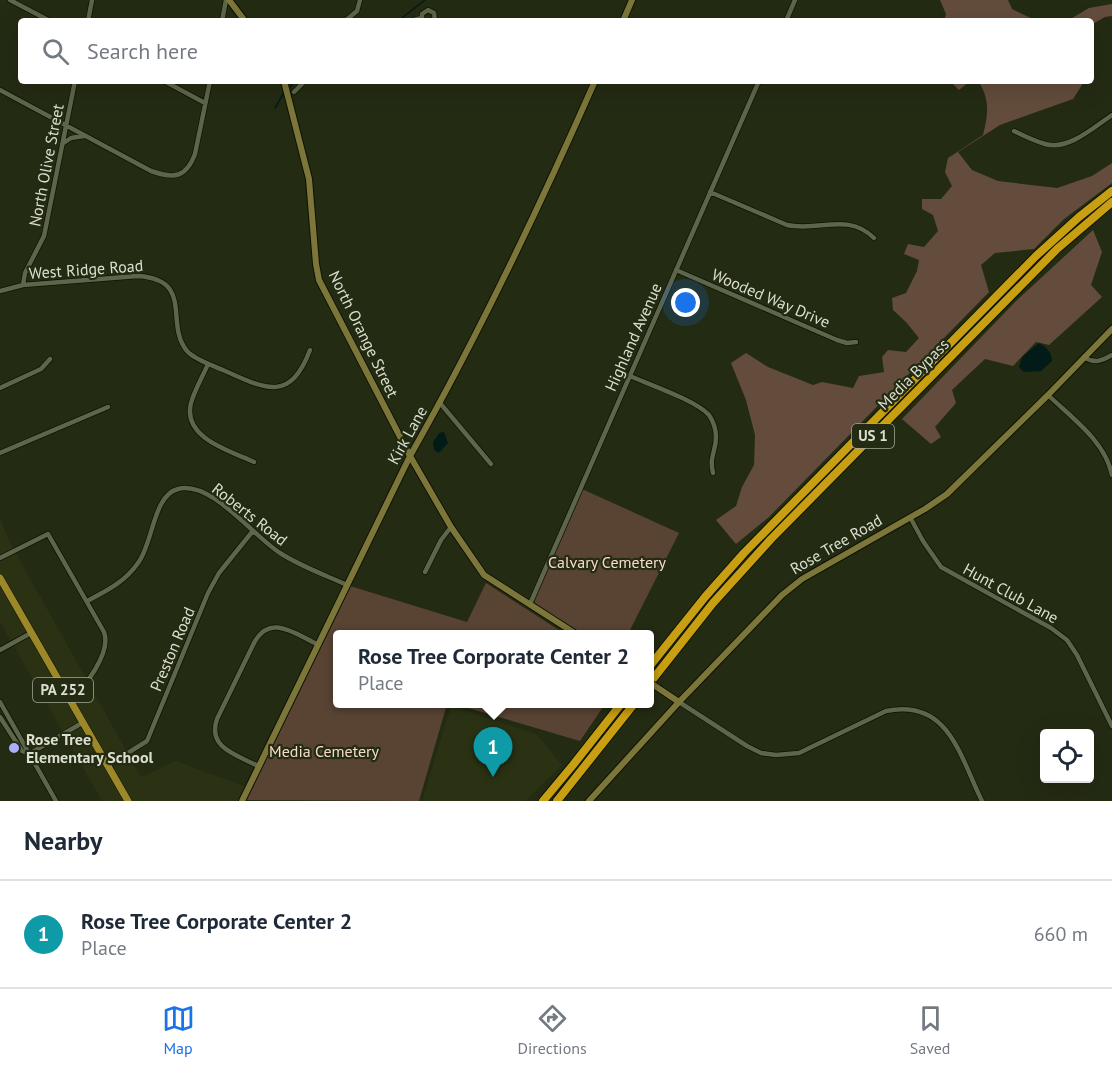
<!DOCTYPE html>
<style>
:root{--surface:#fff;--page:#f6f6f7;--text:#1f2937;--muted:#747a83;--line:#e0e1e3;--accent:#1a73e8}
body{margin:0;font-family:"PT Sans",sans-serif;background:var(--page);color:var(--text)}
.controls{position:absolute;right:18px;bottom:18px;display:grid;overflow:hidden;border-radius:6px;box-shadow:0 6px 24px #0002}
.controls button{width:54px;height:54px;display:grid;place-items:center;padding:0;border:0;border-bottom:2px solid var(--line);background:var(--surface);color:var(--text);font:30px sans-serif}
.you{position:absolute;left:686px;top:303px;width:21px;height:21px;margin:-15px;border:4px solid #fff;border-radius:50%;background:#1a73e8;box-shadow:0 0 0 9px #1a73e833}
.badge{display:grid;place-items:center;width:39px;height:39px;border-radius:50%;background:var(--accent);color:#fff;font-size:20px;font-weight:700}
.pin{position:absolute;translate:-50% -50px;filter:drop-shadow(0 2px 3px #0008)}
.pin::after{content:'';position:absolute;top:32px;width:21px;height:18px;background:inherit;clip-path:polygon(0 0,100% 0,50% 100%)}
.popup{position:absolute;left:333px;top:630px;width:321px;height:78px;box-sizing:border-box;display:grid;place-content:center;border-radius:6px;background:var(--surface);filter:drop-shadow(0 2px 4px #0005);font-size:20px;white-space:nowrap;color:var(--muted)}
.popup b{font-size:22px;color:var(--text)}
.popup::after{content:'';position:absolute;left:50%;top:100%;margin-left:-12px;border:12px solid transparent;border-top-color:var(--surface)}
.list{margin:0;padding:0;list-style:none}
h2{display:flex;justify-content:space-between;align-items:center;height:78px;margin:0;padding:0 24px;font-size:26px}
h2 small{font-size:20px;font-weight:400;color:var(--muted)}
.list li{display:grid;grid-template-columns:39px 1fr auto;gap:18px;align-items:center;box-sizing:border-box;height:108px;padding:0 24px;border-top:2px solid var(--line)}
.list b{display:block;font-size:22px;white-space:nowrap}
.list p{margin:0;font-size:20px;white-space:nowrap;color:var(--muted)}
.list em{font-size:20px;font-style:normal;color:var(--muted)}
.icon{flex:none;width:33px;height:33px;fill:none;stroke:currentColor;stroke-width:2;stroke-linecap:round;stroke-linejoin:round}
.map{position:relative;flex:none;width:1112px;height:801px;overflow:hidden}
.search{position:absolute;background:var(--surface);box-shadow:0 6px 24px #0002;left:18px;right:18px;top:18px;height:66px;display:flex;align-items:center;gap:15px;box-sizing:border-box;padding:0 21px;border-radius:6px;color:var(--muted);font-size:22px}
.sheet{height:186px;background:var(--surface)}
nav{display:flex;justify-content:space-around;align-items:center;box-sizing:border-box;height:84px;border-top:2px solid var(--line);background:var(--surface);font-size:16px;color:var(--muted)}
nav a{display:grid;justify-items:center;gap:3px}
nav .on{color:var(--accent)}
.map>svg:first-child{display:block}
.built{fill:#2a3213}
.green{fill:#594434}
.forest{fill:#634c3b}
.water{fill:#021b18}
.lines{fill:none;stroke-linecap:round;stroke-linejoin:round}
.stream{stroke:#021b18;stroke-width:1.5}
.street-casing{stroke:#0e1300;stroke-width:6}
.secondary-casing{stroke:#0e1300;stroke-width:8}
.primary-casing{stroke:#0e1300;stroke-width:8}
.highway-casing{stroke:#0e1300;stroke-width:10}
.street{stroke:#5d654b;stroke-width:4.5}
.secondary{stroke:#7d763a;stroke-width:6}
.primary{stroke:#9d8829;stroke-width:7}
.highway{stroke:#c89f12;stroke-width:8}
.secondary-bridge-casing{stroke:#0e1300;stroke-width:8;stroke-linecap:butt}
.secondary-bridge{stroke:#7d763a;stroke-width:6}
.poi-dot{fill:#abaffb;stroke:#242b13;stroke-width:2}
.labels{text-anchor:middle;stroke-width:4.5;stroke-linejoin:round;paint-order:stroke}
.shield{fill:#242b13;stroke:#a3a997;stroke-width:1.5}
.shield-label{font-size:15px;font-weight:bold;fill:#dadfd0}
.street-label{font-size:16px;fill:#dadfd0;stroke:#242b13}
.park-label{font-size:16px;fill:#f8dbc6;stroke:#242b13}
.poi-label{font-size:16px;font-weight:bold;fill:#dadfd0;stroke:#242b13;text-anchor:start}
</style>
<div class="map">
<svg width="1112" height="801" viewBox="0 0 1112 801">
<rect width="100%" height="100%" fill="#242b13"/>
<path class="built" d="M0,517l8,22 133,238 35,-16 70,26 -2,14h-142l-102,-179z
M451,706l85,28 26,31 -37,36h-103z"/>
<path class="green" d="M582,489l97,44 -51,101h-47l-46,-31 -1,-5z
M486,583l79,51h-228v70h110l-28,97 -175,-1 106,-214 117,36z
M455,704h150l-25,37z"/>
<path class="forest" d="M940,0h68l4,9 25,12h-93l2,-7z
M1112,4v12l-7,1 -14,8v-4h-24l22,-13z
M950,81h131l1,4 -9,14 -73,26 -42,27 14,18 26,11 59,7 35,-12 20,-13v20l-48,36 -30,30 -39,4 -14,12 8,27 -220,225 -33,27 -20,-24 20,-14 6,-19 12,-22 1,-30 -9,-35 -15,-37 15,-10 22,14 45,18 9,-3 31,6 6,-12 25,-4 -2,-15 6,-7 18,2 13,-14 -13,-16 -13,-12 -1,-12 14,-5 11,-22 2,-11 -15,-6 4,-10 16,3 14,-16 -5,-16 -11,-6v-10h19l11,-13 -7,-14 3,-14 35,-23c5,-19 7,-34 -3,-51l-11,-2 -10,8z
M1093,230l9,22 -11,33 11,12 -53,48 -13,-3 -23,24 -28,-7 -33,31 4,13 -21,24 6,10 -10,7 -29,-25 114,-118z"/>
<path class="water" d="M1039,343c7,4 13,9 13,18l-11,10 -17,1 -5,-5 3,-10z
M444,432l4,11 -9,10 -5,-3 -1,-8 6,-9z"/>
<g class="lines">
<path class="stream" d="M398,21l27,-21
M289,88l6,-7
M275,108l10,-17"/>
<g class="street-casing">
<path id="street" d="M10,0l40,21
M88,21l4,-21
M222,21l4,-21
M345,21l12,-10 3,-11
M411,21l10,-3
M422,21v-7l6,-4 6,3 1,8
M786,21l9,-21
M164,81l41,22
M0,90l151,81c23,8 35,7 44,-17l15,-73
M294,92l11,-11
M1014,131c10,5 21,10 31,13 23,7 49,-17 67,-29
M62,144l9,-6 13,-2
M710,192l77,33c32,7 61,-13 87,13
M676,270l161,70 10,3 9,-1
M23,285l2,-12 19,-37 31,-155
M0,291l23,-6 115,-9c57,4 26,47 49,75 8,9 25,14 36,19 42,19 67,33 87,-20
M1084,357c10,7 18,4 28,-2
M208,364c-5,12 -13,25 -17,39 -9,35 39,48 63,59
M630,376c20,9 65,24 79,39 4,6 7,15 7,22 0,15 -7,19 -3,36
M0,388l41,-19 9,-10
M1048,395c24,23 57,46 64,80
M440,403l51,61
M0,453l108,-46
M910,517l13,24 18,26 110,61 16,12 10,15 35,71
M0,558l48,-24 56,98c8,21 -20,55 -34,70
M425,572l16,-32 10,-13
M87,601c19,-10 38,-19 51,-38 15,-19 15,-68 40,-74 33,-9 75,47 102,64 20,13 45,22 67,32
M530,604l229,-523
M0,650l31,-17
M0,702l56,99
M679,702l68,44 14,7 15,2 23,-2 87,-42c63,-13 74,46 96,90
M0,717l22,34 7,3
M29,754l53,-31
M107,766l40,-25 61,-148 11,-20 33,-41
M258,766c-21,-11 -51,-18 -41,-47l37,-76c16,-30 41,-9 63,1"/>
</g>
<g class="secondary-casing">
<path id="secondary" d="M229,0l16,21
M623,21l9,-21
M284,81l25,98 7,85 3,16 91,176 41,71 33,48 92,59
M661,690l18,12
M242,801l168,-345c69,-121 129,-248 185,-375
M589,801l90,-99 103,-107 20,-16 123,-70 22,-15 101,-99 64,-66"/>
</g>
<g class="primary-casing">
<path id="primary" d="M0,578l128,223"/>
</g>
<g class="highway-casing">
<path id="highway" d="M649,667l56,-70 39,-44 292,-297 43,-39 33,-26
M649,684l64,-81 58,-64 286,-290 55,-47
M543,801l30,-36 48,-61
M557,801l77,-97"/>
</g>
<use href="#street" class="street"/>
<use href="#secondary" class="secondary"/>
<use href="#primary" class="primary"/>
<use href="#highway" class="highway"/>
<g class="secondary-bridge-casing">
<path id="secondary-bridge" d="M649,682l12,8"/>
</g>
<use href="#secondary-bridge" class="secondary-bridge"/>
</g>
<circle class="poi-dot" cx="14" cy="748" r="6"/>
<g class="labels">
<g class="shield">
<rect x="852" y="424" width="42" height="24" rx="4.5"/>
<rect x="33" y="678" width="60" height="24" rx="4.5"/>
</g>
<g class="shield-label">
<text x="873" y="441">US 1</text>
<text x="63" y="695">PA 252</text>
</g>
<g class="street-label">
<text transform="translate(46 165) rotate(-79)" y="6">North Olive Street</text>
<text transform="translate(86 269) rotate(-4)" y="6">West Ridge Road</text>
<text transform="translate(771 298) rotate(23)" y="6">Wooded Way Drive</text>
<text transform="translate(364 334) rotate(64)" y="6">North Orange Street</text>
<text transform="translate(633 337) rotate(-66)" y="6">Highland Avenue</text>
<text transform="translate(913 374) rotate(-45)" y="6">Media Bypass</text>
<text transform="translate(407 435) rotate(-61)" y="6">Kirk Lane</text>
<text transform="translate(250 514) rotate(38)" y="6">Roberts Road</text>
<text transform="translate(836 544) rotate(-30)" y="6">Rose Tree Road</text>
<text transform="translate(1011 593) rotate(29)" y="6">Hunt Club Lane</text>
<text transform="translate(172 649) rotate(-67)" y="6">Preston Road</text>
</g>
<g class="park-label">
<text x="607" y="568">Calvary Cemetery</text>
<text x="324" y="757">Media Cemetery</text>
</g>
<g class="poi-label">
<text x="26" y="745">Rose Tree<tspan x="26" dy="18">Elementary School</tspan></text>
</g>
</g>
</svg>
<div class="controls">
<button><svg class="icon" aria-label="locate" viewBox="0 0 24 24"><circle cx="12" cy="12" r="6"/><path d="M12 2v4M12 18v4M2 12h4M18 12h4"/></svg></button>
</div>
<div class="you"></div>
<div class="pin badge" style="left:493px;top:777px;background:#0f9aa8">1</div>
<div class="popup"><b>Rose Tree Corporate Center 2</b>Place</div>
<div class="search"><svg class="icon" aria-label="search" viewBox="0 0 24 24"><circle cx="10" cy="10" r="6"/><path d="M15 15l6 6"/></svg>Search here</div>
</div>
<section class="sheet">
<h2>Nearby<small></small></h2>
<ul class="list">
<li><span class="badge" style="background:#0f9aa8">1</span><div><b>Rose Tree Corporate Center 2</b><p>Place</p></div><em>660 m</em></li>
</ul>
</section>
<nav>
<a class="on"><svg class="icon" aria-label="map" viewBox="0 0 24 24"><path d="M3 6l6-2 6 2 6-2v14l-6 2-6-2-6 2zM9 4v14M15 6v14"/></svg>Map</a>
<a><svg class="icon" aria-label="directions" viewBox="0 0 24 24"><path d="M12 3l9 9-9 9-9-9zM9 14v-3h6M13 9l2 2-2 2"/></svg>Directions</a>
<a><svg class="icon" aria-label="saved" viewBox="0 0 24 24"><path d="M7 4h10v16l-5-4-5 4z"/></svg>Saved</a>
</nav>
